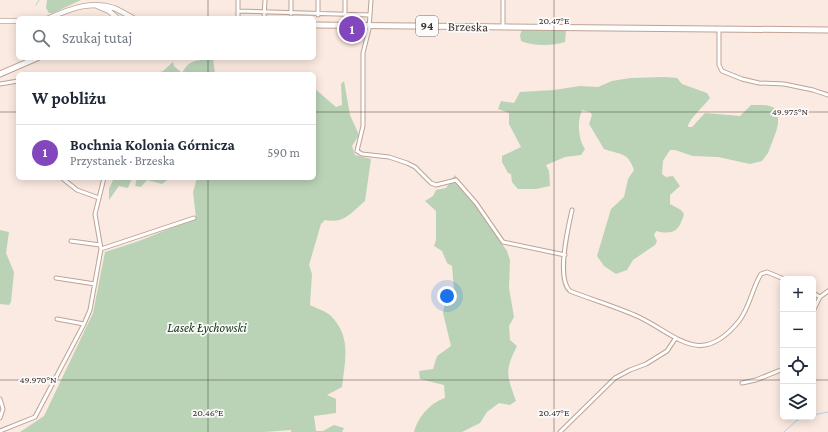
<!DOCTYPE html>
<html lang="pl">
<meta charset="utf-8">
<style>
:root{--surface:#fff;--page:#f6f6f7;--text:#1f2937;--muted:#747a83;--line:#e0e1e3;--accent:#8347bd}
body{margin:0;font-family:"Crimson Pro",serif;background:var(--page);color:var(--text)}
.controls{position:absolute;right:12px;bottom:12px;display:grid;overflow:hidden;border-radius:6px;box-shadow:0 2px 10px #0003}
.controls button{width:36px;height:36px;display:grid;place-items:center;padding:0;border:0;border-bottom:1px solid var(--line);background:var(--surface);color:var(--text);font:20px sans-serif}
.you{position:absolute;left:447px;top:296px;width:14px;height:14px;margin:-10px;border:3px solid #fff;border-radius:50%;background:#1a73e8;box-shadow:0 0 0 6px #1a73e833}
.badge{display:grid;place-items:center;width:26px;height:26px;border-radius:50%;background:var(--accent);color:#fff;font-size:13px;font-weight:700}
.pin{position:absolute;translate:-50% -50%;border:2px solid #fff;box-shadow:0 1px 4px #0006}
.list{margin:0;padding:0;list-style:none}
h2{display:flex;justify-content:space-between;align-items:center;height:52px;margin:0;padding:0 16px;font-size:17px}
h2 small{font-size:13px;font-weight:400;color:var(--muted)}
.list li{display:grid;grid-template-columns:26px 1fr auto;gap:12px;align-items:center;box-sizing:border-box;height:56px;padding:0 16px;border-top:1px solid var(--line)}
.list b{display:block;font-size:15px;white-space:nowrap}
.list p{margin:0;font-size:13px;white-space:nowrap;color:var(--muted)}
.list em{font-size:13px;font-style:normal;color:var(--muted)}
.icon{flex:none;width:22px;height:22px;fill:none;stroke:currentColor;stroke-width:2;stroke-linecap:round;stroke-linejoin:round}
.map{position:relative;flex:none;width:828px;height:432px;overflow:hidden}
.search{position:absolute;background:var(--surface);box-shadow:0 2px 10px #0003;left:16px;top:16px;width:300px;height:44px;display:flex;align-items:center;gap:10px;box-sizing:border-box;padding:0 14px;border-radius:6px;color:var(--muted);font-size:15px}
.panel{position:absolute;background:var(--surface);box-shadow:0 2px 10px #0003;left:16px;top:72px;width:300px;height:108px;border-radius:6px}
.map>svg:first-child{display:block}
.green{fill:#bad3b7}
.lines{fill:none;stroke-linecap:round;stroke-linejoin:round}
.stream{stroke:#abd5e4;stroke-width:1}
.street-casing{stroke:#bea395;stroke-width:5}
.secondary-casing{stroke:#bea395;stroke-width:6}
.primary-casing{stroke:#bea395;stroke-width:7}
.street{stroke:#fff;stroke-width:3}
.secondary{stroke:#fff;stroke-width:4.5}
.primary{stroke:#fff;stroke-width:5}
.ticks{fill:none;stroke:#3d322d;stroke-width:1;stroke-opacity:0.45}
.labels{text-anchor:middle;stroke-width:3.5;stroke-linejoin:round;paint-order:stroke}
.shield{fill:#fbfbfb;stroke:#766e6b;stroke-width:1}
.shield-label{font-size:12px;font-weight:bold;fill:#3d322d}
.street-label{font-size:13px;fill:#3d322d;stroke:#fbfbfb}
.park-label{font-size:13px;font-style:italic;fill:#0e340c;stroke:#fbfbfb}
.ticks-label{font-size:10px;text-anchor:middle;fill:#3d322d;stroke:#fbfbfb;stroke-width:3.5;stroke-linejoin:round;paint-order:stroke}
</style>
<div class="map">
<svg width="828" height="432" viewBox="0 0 828 432">
<rect width="100%" height="100%" fill="#fbeae1"/>
<path class="green" d="M47,0h34l-28,13h-4l-3,-5z
M522,30l44,1 -1,11c-13,4 -32,4 -44,-1l-1,-6z
M206,58h7l2,16h-60l8,-3 10,-9 1,4 8,7c6,-11 11,-13 23,-13z
M665,77l12,1 5,6 25,9 3,5c-6,8 -22,22 -22,29h4l13,-14 35,3 11,-11c10,0 19,-1 27,5v14l-2,8 -8,21 -6,8 -12,3 -32,-7 -25,-1 -18,-6h-5l-7,11 -1,13 4,3 7,-1 7,10 -10,9v9l11,6 3,4c-5,18 -11,21 -28,17l-2,4 3,6 -2,4 -22,15 -6,10 -11,4 -12,-8 -7,-10 14,-47 13,-12 4,-18 6,-9c-6,-18 -13,-15 -30,-21l-15,-25 3,-9 -2,-3 -8,-2c-5,11 -4,29 3,39l-4,6 -16,2 -19,8 3,6 1,15 -14,3h-18l-6,-7 -1,-8 -3,-1 -6,-11v-6l19,-9 -12,-23v-11l-11,-4 3,-8 13,2 6,-11 34,-2 26,-4 18,1 14,-6 18,-3z
M344,81l6,34 9,20 -7,11 3,9 16,4 -6,42c-14,12 -21,23 -40,19l-4,4 -12,41 3,9 -2,31c6,3 15,6 20,10 22,21 15,45 12,72l-15,8 9,4v14l-22,3 2,15h7l11,-6 10,3 -2,4h-51v-2l-26,2h-245l24,-16 49,-103 12,-61 34,-11 57,-23 -3,-26 4,-14h117v-47c3,-11 0,-31 0,-43l22,19 6,-2 -1,-21z
M455,175l52,76 3,9 -1,28 5,29 -5,9 1,14 7,6c-13,26 -10,29 -1,55l-6,4 -11,-2 -12,9 -7,11 -18,9h-48c4,-15 16,-29 31,-34l-1,-13 -24,-6 -1,-8 14,-2 4,-13 14,-10 -8,-33 2,-10 10,-2 -3,-35 -5,-3 -5,-12 -8,-5 2,-6v-29l-11,-10 8,-5 3,-6 10,-2z
M114,178h18l-4,10 -9,-2 -10,14v-11z
M137,178h33l-8,6 -15,-4 -6,7 -6,-1z
M0,230l9,2 -3,21 8,19 -3,30 -2,3 -9,-1z"/>
<g class="lines">
<path class="stream" d="M36,5l3,-5
M813,415l15,-3
M784,432l12,-11 10,-4"/>
<g class="street-casing">
<path id="street" d="M318,0v15
M371,0l-2,29 -6,24v73l-6,25 5,3 27,3 18,6 8,4 16,16 5,2 20,-5 20,23 27,39 62,13
M238,11l132,4
M291,14v-14
M345,15v-15
M238,18v-18
M264,18l1,-18
M503,27v-27
M719,29v36l3,6 20,8 17,4 25,1 29,6 15,5
M0,84l18,-3
M62,178l15,12 22,8
M572,210c-4,18 -16,68 -2,81 23,9 47,16 69,26 39,19 62,51 100,4 11,-14 13,-33 22,-47l6,-2 17,7
M71,241l29,4
M101,249l93,-31
M56,278l39,6
M813,293l7,4
M813,311l7,-14 8,-6
M57,319l27,5
M742,383l14,-3 27,-11
M0,399l3,10 -3,9
M0,431l35,-14 49,-93 6,-14 11,-61 -6,-35 9,-36
M560,432l55,-54 15,-8 16,-6 21,-13 8,-12"/>
</g>
<g class="secondary-casing">
<path id="secondary" d="M97,6l12,5 8,7
M49,18c21,-9 42,-18 65,-10 7,3 13,7 19,10
M0,21h18"/>
</g>
<g class="primary-casing">
<path id="primary" d="M314,25l514,5
M0,74l37,-16"/>
</g>
<use href="#street" class="street"/>
<use href="#secondary" class="secondary"/>
<use href="#primary" class="primary"/>
</g>
<path class="ticks" d="M208,0v18M554,0v432M208,58v16M0,112h18M314,112h514M208,178v254M0,380h783M813,380h15"/>
<g class="labels">
<rect class="shield" x="416" y="16" width="22" height="20" rx="3"/>
<g class="shield-label">
<text x="427" y="30">94</text>
</g>
<g class="street-label">
<text transform="translate(468 26) rotate(1)" y="5">Brzeska</text>
</g>
<g class="park-label">
<text x="207" y="332">Lasek Łychowski</text>
</g>
</g>
<g class="ticks-label">
<text x="554" y="24">20.47°E</text>
<text x="790" y="115">49.975°N</text>
<text x="38" y="383">49.970°N</text>
<text x="208" y="416">20.46°E</text>
<text x="554" y="416">20.47°E</text>
</g>
</svg>
<div class="controls">
<button>+</button>
<button>−</button>
<button><svg class="icon" aria-label="locate" viewBox="0 0 24 24"><circle cx="12" cy="12" r="6"/><path d="M12 2v4M12 18v4M2 12h4M18 12h4"/></svg></button>
<button><svg class="icon" aria-label="layers" viewBox="0 0 24 24"><path d="M12 4l9 5-9 5-9-5zM3 14l9 5 9-5"/></svg></button>
</div>
<div class="you"></div>
<div class="pin badge" style="left:352px;top:29px">1</div>
<div class="search"><svg class="icon" aria-label="search" viewBox="0 0 24 24"><circle cx="10" cy="10" r="6"/><path d="M15 15l6 6"/></svg>Szukaj tutaj</div>
<section class="panel">
<h2>W pobliżu<small></small></h2>
<ul class="list">
<li><span class="badge">1</span><div><b>Bochnia Kolonia Górnicza</b><p>Przystanek · Brzeska</p></div><em>590 m</em></li>
</ul>
</section>
</div>
